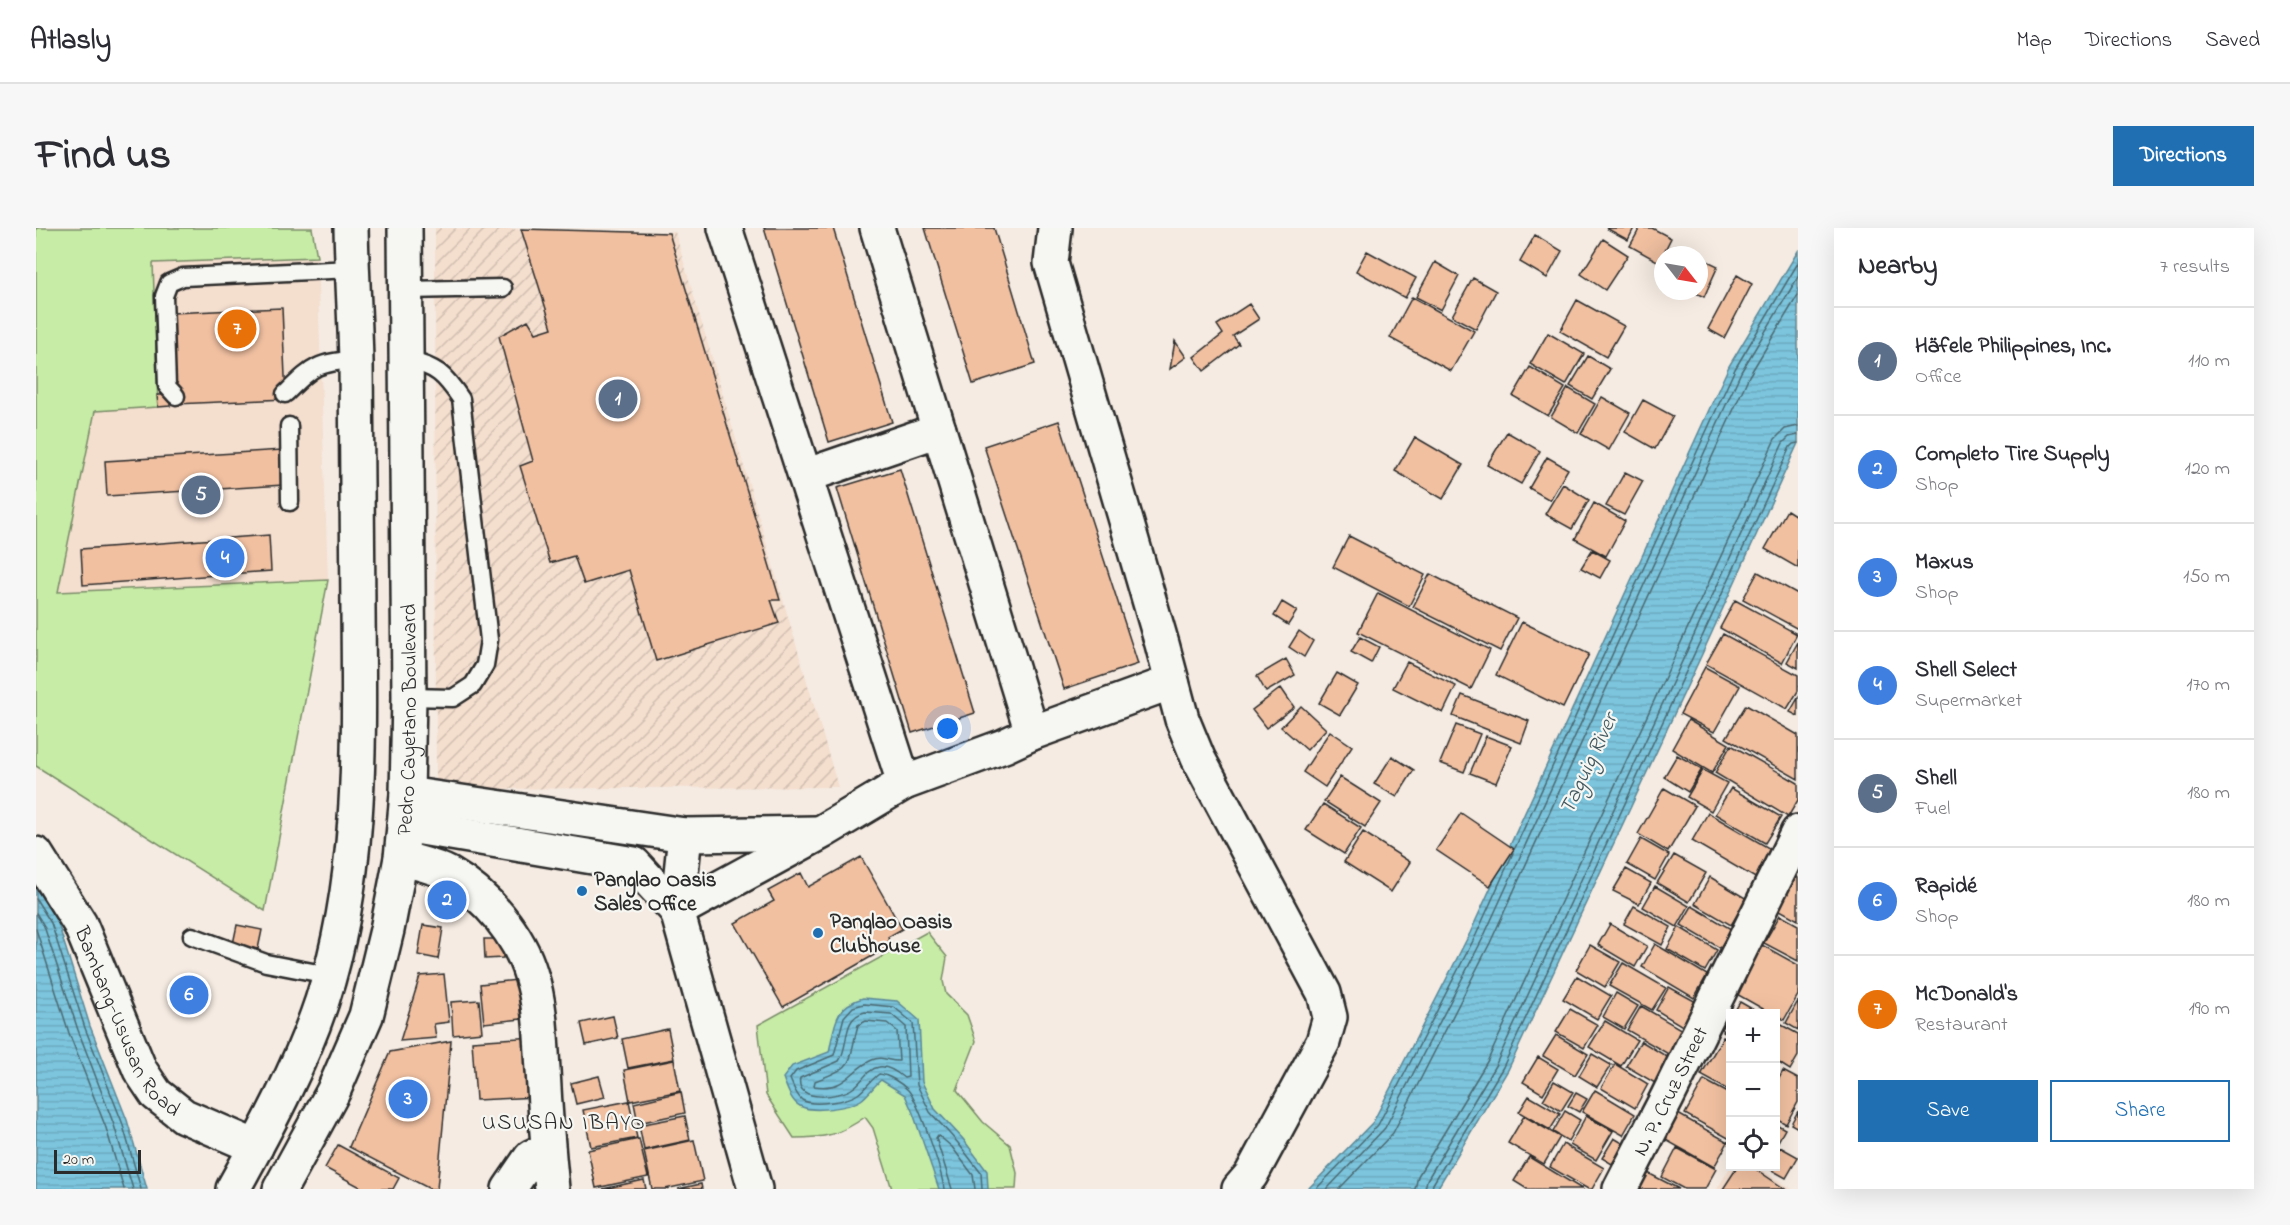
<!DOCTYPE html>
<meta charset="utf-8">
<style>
:root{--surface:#fff;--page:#f7f7f7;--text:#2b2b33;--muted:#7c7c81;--line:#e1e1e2;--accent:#1f6fb2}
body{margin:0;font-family:"Indie Flower",sans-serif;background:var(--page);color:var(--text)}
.controls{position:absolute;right:18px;bottom:18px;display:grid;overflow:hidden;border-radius:0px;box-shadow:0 6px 24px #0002}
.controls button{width:54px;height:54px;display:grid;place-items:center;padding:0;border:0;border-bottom:2px solid var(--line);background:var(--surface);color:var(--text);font:30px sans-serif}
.compass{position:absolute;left:1618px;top:18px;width:54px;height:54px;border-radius:50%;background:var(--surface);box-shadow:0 6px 24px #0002;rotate:121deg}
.scale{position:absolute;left:18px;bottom:15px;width:87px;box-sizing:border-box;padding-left:6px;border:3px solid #2b2b2b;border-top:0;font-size:16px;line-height:21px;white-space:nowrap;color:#2b2b2b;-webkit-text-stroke:4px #f6f6f2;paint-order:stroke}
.you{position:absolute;left:912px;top:501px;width:21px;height:21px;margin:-15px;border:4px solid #fff;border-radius:50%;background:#1a73e8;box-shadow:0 0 0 9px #1a73e833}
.badge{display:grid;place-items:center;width:39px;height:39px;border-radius:50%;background:var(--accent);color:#fff;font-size:20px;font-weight:700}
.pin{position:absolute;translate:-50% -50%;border:3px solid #fff;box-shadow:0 2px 6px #0006}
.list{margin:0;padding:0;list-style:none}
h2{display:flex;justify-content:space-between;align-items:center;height:78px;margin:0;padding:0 24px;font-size:26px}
h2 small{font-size:20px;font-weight:400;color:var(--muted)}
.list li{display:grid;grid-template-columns:39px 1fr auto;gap:18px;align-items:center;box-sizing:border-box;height:108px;padding:0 24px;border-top:2px solid var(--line)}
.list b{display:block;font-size:22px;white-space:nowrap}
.list p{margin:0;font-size:20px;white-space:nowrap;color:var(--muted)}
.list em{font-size:20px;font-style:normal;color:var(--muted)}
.actions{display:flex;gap:12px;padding:18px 24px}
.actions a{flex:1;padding:14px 0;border:2px solid var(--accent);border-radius:0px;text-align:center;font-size:21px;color:var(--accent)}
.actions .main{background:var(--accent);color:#fff}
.icon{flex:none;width:33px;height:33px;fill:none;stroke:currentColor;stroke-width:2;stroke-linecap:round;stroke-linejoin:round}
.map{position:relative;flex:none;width:1762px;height:961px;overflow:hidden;border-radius:0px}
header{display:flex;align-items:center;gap:36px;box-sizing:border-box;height:84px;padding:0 30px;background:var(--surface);border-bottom:2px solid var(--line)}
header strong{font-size:28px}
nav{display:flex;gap:33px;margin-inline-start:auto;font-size:21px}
.intro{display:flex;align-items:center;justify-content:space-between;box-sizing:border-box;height:144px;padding:0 36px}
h1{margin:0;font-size:42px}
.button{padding:15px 27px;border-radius:0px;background:var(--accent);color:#fff;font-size:21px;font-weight:700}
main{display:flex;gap:36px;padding:0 36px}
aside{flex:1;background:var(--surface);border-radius:0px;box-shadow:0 6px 24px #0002}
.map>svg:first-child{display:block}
.built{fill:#f4dece}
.industrial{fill:url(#industrial-furrows)}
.grass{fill:#c7eca6;stroke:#798c68;stroke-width:1.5}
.water{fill:url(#water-rules);stroke:#5c8796;stroke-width:1.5}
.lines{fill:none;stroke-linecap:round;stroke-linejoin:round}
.shore{stroke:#4b6972;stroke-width:1.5}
.building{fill:#f1c0a1;stroke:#2b2b2b;stroke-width:1.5}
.service-casing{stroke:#2b2b2b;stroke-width:21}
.minor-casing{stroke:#2b2b2b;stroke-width:38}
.secondary-casing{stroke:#2b2b2b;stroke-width:38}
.service{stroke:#f6f6f2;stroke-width:16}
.minor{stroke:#f6f6f2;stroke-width:33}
.secondary{stroke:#f6f6f2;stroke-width:33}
.poi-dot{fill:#1f6fb2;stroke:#f6f6f2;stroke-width:2}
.labels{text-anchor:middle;stroke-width:4.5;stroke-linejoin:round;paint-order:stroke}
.street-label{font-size:21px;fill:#2b2b2b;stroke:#f6f6f2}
.poi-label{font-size:21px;font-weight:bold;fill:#2b2b2b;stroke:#f6f6f2;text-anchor:start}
.water-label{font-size:22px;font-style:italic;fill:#435960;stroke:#f6f6f2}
.neighbourhood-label{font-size:22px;letter-spacing:1.5px;fill:#2b2b2b;stroke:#f6f6f2}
</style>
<header>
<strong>Atlasly</strong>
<nav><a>Map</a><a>Directions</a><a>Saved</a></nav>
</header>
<div class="intro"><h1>Find us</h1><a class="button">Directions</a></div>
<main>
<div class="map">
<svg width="1762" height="961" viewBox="0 0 1762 961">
<defs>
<pattern id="industrial-furrows" width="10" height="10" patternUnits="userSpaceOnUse" patternTransform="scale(1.5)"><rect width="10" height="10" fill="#f4dece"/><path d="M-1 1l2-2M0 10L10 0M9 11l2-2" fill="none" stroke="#d1bfb1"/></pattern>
<pattern id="water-rules" width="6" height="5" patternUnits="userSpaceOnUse" patternTransform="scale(1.5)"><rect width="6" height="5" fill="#7cc5dd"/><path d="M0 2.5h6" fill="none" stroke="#6ba9be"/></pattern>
</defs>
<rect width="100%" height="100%" fill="#f5ebe2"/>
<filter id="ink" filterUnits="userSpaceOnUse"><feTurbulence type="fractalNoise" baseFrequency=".0167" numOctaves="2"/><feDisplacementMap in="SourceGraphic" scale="12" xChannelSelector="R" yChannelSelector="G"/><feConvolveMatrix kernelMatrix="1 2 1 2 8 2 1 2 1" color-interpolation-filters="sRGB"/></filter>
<g filter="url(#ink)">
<path class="built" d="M281,29l11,323 -270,13 37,-183 62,-4 -4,-143z
M1695,938l26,1 35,22h-75z"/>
<path class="industrial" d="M399,0l240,4 163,555 -402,2z"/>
<path class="grass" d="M0,0h276l5,29 -164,6 5,144 -63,4 -37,181 270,-12 -63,331 -229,-145z
M891,704l20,25 -4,24 3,13 21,21 9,26 -19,49 26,32 27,23 7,28 -1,16h-124l-19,-61 -8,-11c-25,18 -41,21 -71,21l-28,-43 -8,-70z"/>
<path class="water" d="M1762,23v192l-95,209 -195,418 -71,119h-129l65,-67 97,-189 259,-567z
M0,660l21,32 33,106 37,94 20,69h-111z
M827,770l34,3 22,19 3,62 13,27 28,30 24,32 1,18h-49l-26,-76 -8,-18 -24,-15c-7,6 -13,15 -20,20 -12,8 -48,13 -61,6 -9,-5 -13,-18 -17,-28l9,-12 37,-14c6,-27 5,-46 34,-54z"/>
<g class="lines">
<path class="shore" d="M1479,620l220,-479 63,-106
M0,671l15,24 34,105 37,94 19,67
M0,685l8,13 34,104 36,95 19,64
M0,701l33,104 37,95 18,61
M829,784l26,2 15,13 2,50 -4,1c-6,-5 -16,-13 -25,-11 -12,2 -17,15 -26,21 -12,9 -58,16 -53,-10l39,-17c11,-16 2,-43 26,-49z
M830,793l21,2 10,8 2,30c-9,1 -17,-6 -27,-1 -23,10 -25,31 -58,26l1,-5c42,-16 32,-15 43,-56z
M908,961c-2,-17 -25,-87 -36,-99 -7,-7 -19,-15 -29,-16 -8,6 -13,14 -21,20 -10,7 -45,13 -56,6 -6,-5 -9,-14 -12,-21l6,-8 38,-16 10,-38 9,-10 11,-3 30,3 19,16 4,62 13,27 28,31 23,30 1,16
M916,961l-16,-51 2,-3 14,12 21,28 2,14
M1280,961l62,-64 98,-190 37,-82
M1291,961l58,-61 98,-190 258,-566 57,-95
M1303,961l54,-56 97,-190 259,-567 49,-81
M1379,961l3,-13 70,-116 287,-621 10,-10 13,-3
M1389,961l2,-9 69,-116 287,-621 6,-6 9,-2
M1396,961l1,-5 70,-117 287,-620 3,-3 5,-1"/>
</g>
<path class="building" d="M728,0h69l59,194 -63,20z
M889,0h69l41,136 -62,20z
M1570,0h28l-6,12z
M1604,0h12l19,10 -12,24 -29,-16z
M485,1l148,4 111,367h-9l8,23 -123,38 -27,-91 -45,14 -10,-28 -24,7 -30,-97 13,-5 -34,-125 29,-16 8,13 16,-5z
M1499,7l27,16 -15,27 -27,-16z
M1567,11l25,16 -23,35 -24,-16z
M1640,17l20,10h-26z
M1331,23l49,27 -11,20 -49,-27z
M1663,29l19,9 -14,31 -12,-6h7z
M1399,34l24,14 -18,34 -25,-13z
M1701,47l15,9 -28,54 -16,-9z
M1437,50l23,13 -20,38 -24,-13z
M1376,69l62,34 -23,40 -61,-33z
M1541,72l47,26 -18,31 -46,-26z
M1213,76l10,15 -26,17 6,8 -35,27 -10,-14 29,-23 -6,-9z
M246,80l4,91 -110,5 -4,-91z
M1512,105l36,21 -18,31 -36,-21z
M1139,113l11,16 -16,12z
M1552,128l22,13 -18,30 -22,-13z
M1494,139l35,21 -17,28 -35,-20z
M1532,160l27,16 -17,29 -27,-16z
M121,167h5l8,6v5l-12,1z
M1566,169l28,16 -21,37 -28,-16z
M1607,172l30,16 -18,33 -30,-17z
M1023,193l79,243 -74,25 -80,-243z
M1471,204l33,19 -19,33 -34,-19z
M1379,209l48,28 -20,34 -48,-28z
M246,222l2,35 -177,11 -2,-35z
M1511,229l21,12 -18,31 -21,-12z
M864,241l75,244 -63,20 -75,-245z
M1589,244l18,9 -19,34 -18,-9z
M1527,256l26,16 -17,29 -27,-15z
M1558,275l31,18 -19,35 -31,-17z
M1751,282l11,7v51l-33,-19z
M233,307l2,36 -188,14 -2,-36z
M1313,308l76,39 -16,31 -76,-39z
M1556,322l18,10 -10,18 -19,-10z
M1722,344l40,22v35l-55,-30z
M1394,346l87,44 -17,33 -87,-44z
M1342,365l112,57 -19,39 -113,-57z
M1699,372l62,34 -15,29 -62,-35z
M1246,374l15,9 -9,14 -14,-9z
M1486,394l67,32 -26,54 -67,-33z
M1263,403l14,10 -9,16 -15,-10z
M1687,406l75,41v16l-11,18 -81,-45z
M1324,409l19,10 -8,16 -20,-11z
M1762,414v26l-11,-6z
M1250,431l9,16 -29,17 -9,-16z
M1371,434l49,24 -13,27 -50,-25z
M1669,439l35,19 -26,46 -34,-18z
M1301,445l21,12 -18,30 -21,-12z
M1245,460l13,19 -28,21 -14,-18z
M1426,467l67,26 -8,22 -68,-27z
M1762,470v18l-8,-4z
M1710,477l52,30v44l-72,-41z
M1265,478l25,23 -19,21 -26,-23z
M1652,492l41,24 -17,29 -40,-24z
M1420,497l24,9 -16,38 -24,-9z
M1294,503l22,15 -27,41 -22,-15z
M1450,508l26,10 -16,37 -26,-10z
M1695,517l67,38v17l-10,17 -73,-44z
M1641,527l25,14 -14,23 -24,-15z
M1356,528l22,14 -17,27 -23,-13z
M1667,542l24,13 -16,28 -24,-14z
M1304,549l41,26 -16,24 -41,-26z
M1628,560l31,18 -27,46 -30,-18z
M1695,560l50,29 -16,26 -50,-29z
M1287,576l38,24 -17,26 -38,-24z
M1425,585l53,36 -24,37 -54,-36z
M1672,585l66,38 -17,28 -65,-38z
M1327,604l47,30 -19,30 -47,-30z
M1605,611l28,16 -14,25 -28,-16z
M1638,627l32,18 -17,29 -32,-19z
M825,629l41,72 -14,8 2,9 -107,61 -48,-84 39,-22 -6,-10 33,-18 7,14z
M1590,641l25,14 -12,21 -26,-13z
M1674,649l37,22 -16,26 -36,-21z
M1760,649l2,1v42l-20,-11z
M1619,658l34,20 -12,21 -34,-20z
M404,659l15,3 -3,21 -14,-2z
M1598,678l37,21 -9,18 -38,-21z
M1656,678l39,23 -11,19 -39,-23z
M1744,687l18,10v36l-34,-18z
M1574,696l37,22 -12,21 -37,-22z
M201,697l25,5 -4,19 -25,-5z
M387,697l20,3 -5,31 -20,-4z
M1643,699l38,23 -12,21 -38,-22z
M448,711h18l1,19 -18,1z
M1619,716l52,31 -13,23 -52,-31z
M1724,716l38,21v30l-14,25 -8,-6h-4l-39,-22z
M1554,717l30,17 -15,25 -29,-17z
M1587,735l43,25 -14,22 -43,-24z
M408,746l5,48 -15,2 2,14 -36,3 20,-65z
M1541,748l34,20 -14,23 -34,-20z
M481,752l4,39 -37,4 -4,-39z
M1633,759l29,16 -14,24 -28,-17z
M1580,765l22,13 -14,23 -21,-12z
M443,772l3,32 -29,3 -2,-33z
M1762,773v29l-12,-7z
M1704,774l21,12h-28z
M1605,778l43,25 -14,24 -43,-25z
M1534,781l28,16 -14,23 -28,-16z
M577,788l5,22 -32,7 -5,-22z
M1694,790v18l-7,-4z
M1569,793l32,19 -16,26 -32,-19z
M1740,794l22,12v22l-8,14 -14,-9z
M632,801l6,30 -46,9 -6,-29z
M1520,807l32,19 -13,21 -32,-19z
M498,809l3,60 -61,3 -4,-59z
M1687,809l7,4v50l-29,-16z
M415,813l-14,148h-7l-81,-42 41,-95z
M1605,813l33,20 -14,25 -34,-20z
M1556,826l19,11 -14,22 -18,-11z
M1502,829l20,12 -15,25 -20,-12z
M638,832l6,31 -50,10 -6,-31z
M1579,836l33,20 -13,24 -34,-20z
M1747,843l15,8v23l-12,22 -10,-6v-34z
M563,848l6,21 -29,7 -5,-21z
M1668,852l26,14v45l-45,-25z
M1518,853l19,11 -12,19 -18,-11z
M1559,862l40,24 -12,21 -41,-23z
M645,864l4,21 -47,10 -4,-20z
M1540,865l11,6 -8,13 -11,-6z
M1493,868l31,18 -10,16 -31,-18z
M593,873l8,37 -46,9 -8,-37z
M1529,883l15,9 -12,21 -15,-9z
M1762,883v17l-7,-4z
M1642,886l50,28 -14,25 -50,-28z
M649,888l5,24 -46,10 -5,-25z
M1488,888l36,21 -16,27 -36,-21z
M1550,888l27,15 -17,29 -26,-15z
M1740,896l9,5 -9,16z
M1578,910l10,6 -12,20 -10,-6z
M603,911l9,38 -52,11 -8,-38z
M658,912l9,41 -38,8h-13l-8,-38z
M1527,916l41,24 -12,21h-4l-38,-22z
M302,917l61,33 -6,11h-29l-39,-21z
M1744,919l18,10 -12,21 -18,-10 1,-2h7v-11z
M1641,920l39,21 -11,20h-21l-22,-12z
M1493,929l53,32h-55l-13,-8z
M1702,938h13l34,23h-62z
M1610,944l33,17h-42z
M608,952l2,9h-43z
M665,956l1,5h-24z"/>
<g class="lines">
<g class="service-casing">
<path id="service" d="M371,62l96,-2
M371,132c30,7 37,14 54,39l28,241 -4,25 -12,20 -20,13 -44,-1
M249,166c30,-29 30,-30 71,-35
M140,168l-9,-10 -3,-90 5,-13 14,-6 169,-8
M253,198l1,76
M156,708l74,27 62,12"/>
</g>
<g class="minor-casing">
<g id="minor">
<path d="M689,0l179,555"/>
<path d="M841,0l155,505"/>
<path d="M1019,0l-4,35 111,381 20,75 16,39 126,235 6,24 -7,25 -72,133 -12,14"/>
<path d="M769,248l134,-46"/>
<path d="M371,566l278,41 132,-2"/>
<path d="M368,597l230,39 43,47 145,-79 82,-49 100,-37 28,-13 140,-51"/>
<path d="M649,607l-8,76 78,278"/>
<path id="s1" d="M0,626l44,70 60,146 16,24 28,22 72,31"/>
<path d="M365,630c16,5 33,8 48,16 37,21 70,60 82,101 10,30 10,64 12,95 2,40 5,79 9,119"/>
<path d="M473,961l22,-32 17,-8"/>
<path id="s2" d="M1584,961l47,-91 131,-266"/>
</g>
</g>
<g class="secondary-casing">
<g id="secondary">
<path d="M197,961c33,-60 67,-122 89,-188 41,-126 37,-261 36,-392 -1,-83 -1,-165 -2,-247 -1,-45 -4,-89 -5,-134"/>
<path id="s3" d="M244,961l53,-97 33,-76 21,-86 14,-72 6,-64 2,-97 -4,-469"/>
</g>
</g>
<use href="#service" class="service"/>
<use href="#minor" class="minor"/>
<use href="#secondary" class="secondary"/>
</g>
</g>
<g class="poi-dot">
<circle cx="546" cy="663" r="6"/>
<circle cx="782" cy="705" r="6"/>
</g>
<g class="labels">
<g class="street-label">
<text dy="7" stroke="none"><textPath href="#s3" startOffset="494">Pedro Cayetano Boulevard</textPath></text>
<text dy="7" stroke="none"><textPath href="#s1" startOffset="192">Bambang-Ususan Road</textPath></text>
<text dy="7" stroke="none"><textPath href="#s2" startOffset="110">N. P. Cruz Street</textPath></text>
</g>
<g class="poi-label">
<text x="558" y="658">Panglao Oasis<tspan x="558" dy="24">Sales Office</tspan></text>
<text x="794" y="700">Panglao Oasis<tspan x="794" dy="24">Clubhouse</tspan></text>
</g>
<g class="water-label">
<text transform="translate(1551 535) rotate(-65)" y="8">Taguig River</text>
</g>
<g class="neighbourhood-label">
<text x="528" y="901">USUSAN IBAYO</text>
</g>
</g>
</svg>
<div class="controls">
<button>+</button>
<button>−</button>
<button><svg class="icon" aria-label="locate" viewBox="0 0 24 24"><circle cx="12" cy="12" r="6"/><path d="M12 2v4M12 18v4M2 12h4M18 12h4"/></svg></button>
</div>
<svg class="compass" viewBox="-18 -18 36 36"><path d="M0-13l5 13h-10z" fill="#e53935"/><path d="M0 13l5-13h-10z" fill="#7c7c81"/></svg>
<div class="scale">20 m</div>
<div class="you"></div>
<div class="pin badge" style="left:582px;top:171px;background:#5c6f8a">1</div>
<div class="pin badge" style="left:411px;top:672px;background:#3f7fe0">2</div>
<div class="pin badge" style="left:372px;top:871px;background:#3f7fe0">3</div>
<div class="pin badge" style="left:189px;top:330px;background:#3f7fe0">4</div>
<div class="pin badge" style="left:165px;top:267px;background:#5c6f8a">5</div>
<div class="pin badge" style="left:153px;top:767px;background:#3f7fe0">6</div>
<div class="pin badge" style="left:201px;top:101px;background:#e8710a">7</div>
</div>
<aside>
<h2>Nearby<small>7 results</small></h2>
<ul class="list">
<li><span class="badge" style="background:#5c6f8a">1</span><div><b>Häfele Philippines, Inc.</b><p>Office</p></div><em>110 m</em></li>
<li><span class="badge" style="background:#3f7fe0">2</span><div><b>Completo Tire Supply</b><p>Shop</p></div><em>120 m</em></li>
<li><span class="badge" style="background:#3f7fe0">3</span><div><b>Maxus</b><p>Shop</p></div><em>150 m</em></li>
<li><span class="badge" style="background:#3f7fe0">4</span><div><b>Shell Select</b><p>Supermarket</p></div><em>170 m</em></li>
<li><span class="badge" style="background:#5c6f8a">5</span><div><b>Shell</b><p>Fuel</p></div><em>180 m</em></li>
<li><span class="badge" style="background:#3f7fe0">6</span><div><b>Rapidé</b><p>Shop</p></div><em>180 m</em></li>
<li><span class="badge" style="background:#e8710a">7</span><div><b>McDonald's</b><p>Restaurant</p></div><em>190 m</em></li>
</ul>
<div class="actions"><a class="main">Save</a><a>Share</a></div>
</aside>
</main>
